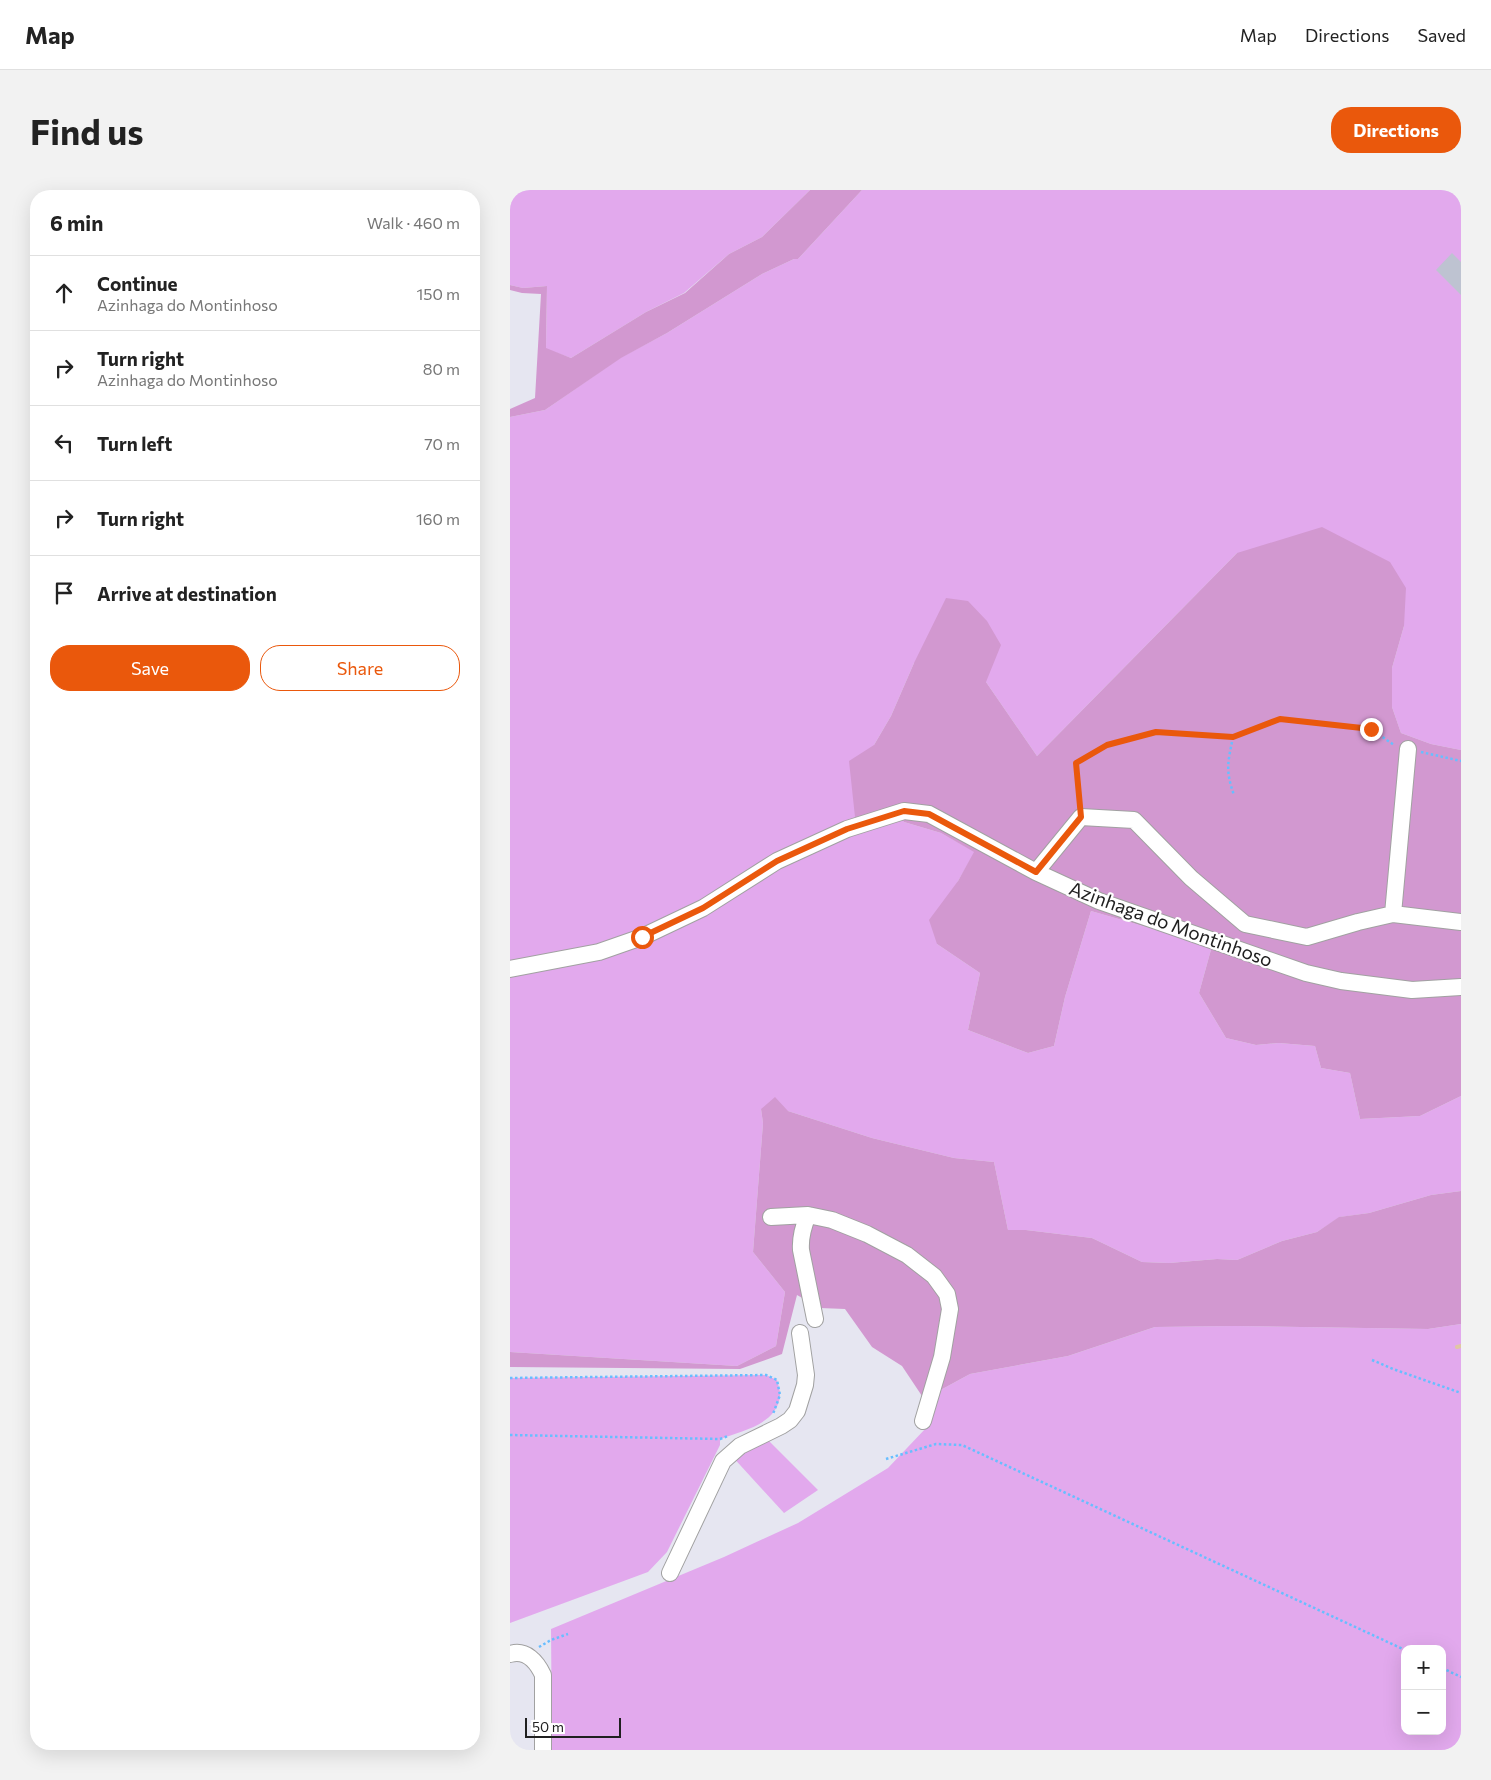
<!DOCTYPE html>
<meta charset="utf-8">
<style>
:root{--surface:#fff;--page:#f2f2f2;--text:#222;--muted:#767676;--line:#e0e0e0;--accent:#ea580c}
body{margin:0;font-family:Commissioner,sans-serif;background:var(--page);color:var(--text)}
.controls{position:absolute;right:15px;bottom:15px;display:grid;overflow:hidden;border-radius:10px;box-shadow:0 5px 20px #0002}
.controls button{width:45px;height:45px;display:grid;place-items:center;padding:0;border:0;border-bottom:1px solid var(--line);background:var(--surface);color:var(--text);font:25px sans-serif}
.scale{position:absolute;left:15px;bottom:12px;width:96px;box-sizing:border-box;padding-left:5px;border:2px solid #202020;border-top:0;font-size:14px;line-height:18px;white-space:nowrap;color:#202020;-webkit-text-stroke:4px #fff;paint-order:stroke}
.stop{position:absolute;width:15px;height:15px;margin:-11px;border:4px solid #ea580c;border-radius:50%;background:#fff}
.stop.end{background:#ea580c;border-color:#fff;box-shadow:0 1px 5px #0008}
.list{margin:0;padding:0;list-style:none}
h2{display:flex;justify-content:space-between;align-items:center;height:65px;margin:0;padding:0 20px;font-size:21px}
h2 small{font-size:16px;font-weight:400;color:var(--muted)}
.list li{display:grid;grid-template-columns:32px 1fr auto;gap:15px;align-items:center;box-sizing:border-box;height:75px;padding:0 20px;border-top:1px solid var(--line)}
.list b{display:block;font-size:19px;white-space:nowrap}
.list p{margin:0;font-size:16px;white-space:nowrap;color:var(--muted)}
.list em{font-size:16px;font-style:normal;color:var(--muted)}
.actions{display:flex;gap:10px;padding:15px 20px}
.actions a{flex:1;padding:11px 0;border:1px solid var(--accent);border-radius:20px;text-align:center;font-size:18px;color:var(--accent)}
.actions .main{background:var(--accent);color:#fff}
.icon{flex:none;width:28px;height:28px;fill:none;stroke:currentColor;stroke-width:2;stroke-linecap:round;stroke-linejoin:round}
.map{position:relative;flex:none;width:951px;height:1560px;overflow:hidden;border-radius:20px}
header{display:flex;align-items:center;gap:30px;box-sizing:border-box;height:70px;padding:0 25px;background:var(--surface);border-bottom:1px solid var(--line)}
header strong{font-size:24px}
nav{display:flex;gap:28px;margin-inline-start:auto;font-size:18px}
.intro{display:flex;align-items:center;justify-content:space-between;box-sizing:border-box;height:120px;padding:0 30px}
h1{margin:0;font-size:35px}
.button{padding:12px 22px;border-radius:20px;background:var(--accent);color:#fff;font-size:18px;font-weight:700}
main{display:flex;gap:30px;padding:0 30px}
aside{flex:1;background:var(--surface);border-radius:20px;box-shadow:0 5px 20px #0002}
.map>svg:first-child{display:block}
.grass{fill:#e2a9ed;fill-rule:evenodd}
.forest{fill:#d298d0}
.lines{fill:none;stroke-linecap:round;stroke-linejoin:round}
.stream{stroke:#e0c6a4;stroke-width:4}
.building{fill:#bec3d1}
.minor-casing{stroke:#a1a1a1;stroke-width:18}
.path{stroke:#68beff;stroke-width:2.5;stroke-dasharray:2.5 2.5;stroke-linecap:butt}
.minor{stroke:#fff;stroke-width:16}
.route{stroke:#ea580c;stroke-width:6}
.labels{text-anchor:middle;stroke-width:4.5;stroke-linejoin:round;paint-order:stroke}
.street-label{font-size:19px;fill:#202020;stroke:#fff}
</style>
<header>
<strong>Map</strong>
<nav><a>Map</a><a>Directions</a><a>Saved</a></nav>
</header>
<div class="intro"><h1>Find us</h1><a class="button">Directions</a></div>
<main>
<aside>
<h2>6 min<small>Walk · 460 m</small></h2>
<ul class="list">
<li><svg class="icon" aria-label="ahead" viewBox="0 0 24 24"><path d="M12 20V5M6 11l6-6 6 6"/></svg><div><b>Continue</b><p>Azinhaga do Montinhoso</p></div><em>150 m</em></li>
<li><svg class="icon" aria-label="right" viewBox="0 0 24 24"><path d="M7 20v-9h11M14 6l5 5-5 5"/></svg><div><b>Turn right</b><p>Azinhaga do Montinhoso</p></div><em>80 m</em></li>
<li><svg class="icon" aria-label="left" viewBox="0 0 24 24"><path d="M17 20v-9H6M10 6l-5 5 5 5"/></svg><div><b>Turn left</b></div><em>70 m</em></li>
<li><svg class="icon" aria-label="right" viewBox="0 0 24 24"><path d="M7 20v-9h11M14 6l5 5-5 5"/></svg><div><b>Turn right</b></div><em>160 m</em></li>
<li><svg class="icon" aria-label="arrive" viewBox="0 0 24 24"><path d="M6 21V4h12l-3 4 3 4H6"/></svg><div><b>Arrive at destination</b></div></li>
</ul>
<div class="actions"><a class="main">Save</a><a>Share</a></div>
</aside>
<div class="map">
<svg width="951" height="1560" viewBox="0 0 951 1560">
<rect width="100%" height="100%" fill="#e6e6f1"/>
<path class="grass" d="M0,0h300l-48,47 -33,17 -45,39 -38,19 -75,46 -25,-9 1,-63 -24,2 -13,-3z
M352,0h599v560l-30,-6 -30,-11 -9,-26v-39l12,-42 -167,-73 -200,203 -51,-74 -72,-19 -23,53 -17,29 30,77 37,11 34,19 -17,29 -21,63 43,29 -12,57 60,23 26,-7 11,-49 26,-86 121,35 -13,47 27,45 30,7 23,-2 36,3 6,22 29,5 10,46 60,-3 41,-20v95l-30,4 -62,18 -29,4 -23,15 -35,9 -45,19 -20,-1 -48,4 -27,-1 -50,-24 -66,-8h-18l-14,-68 -40,-4 -82,-20 -84,-27 -27,-2 2,14 -10,129 32,40 -9,54 -39,20 -227,-14v-935l35,-7 75,-52 47,-25 95,-59 32,-15h4z
M951,1134v426h-909l-1,-121 173,-72 74,-34 90,-55 38,-40 -2,-29 46,-25 98,-18 87,-29 80,-1 193,3zM895,1459h37v82h-37z
M256,1185l11,5c1,4 3,10 3,15 -2,29 -38,36 -60,44v6l-53,107 -19,20 -138,51v-245z
M253,1245l55,55 -34,23 -54,-59z"/>
<path class="forest" d="M300,0h52l-64,69h-4l-32,15 -95,59 -46,25 -76,52 -35,7v-8l25,-11 6,-104 -19,-1 -12,-3v-5l13,3 24,-2 -1,62 25,10 75,-46 39,-19 44,-39 33,-17z
M812,337l68,35 16,26 -2,38 -12,42v39l9,26 30,11 30,6v346l-41,20 -60,3 -10,-46 -29,-5 -6,-22 -36,-3 -23,2 -30,-7 -27,-45 13,-47 -121,-35 -26,86 -11,49 -26,7 -60,-23 12,-57 -43,-29 -8,-24 29,-39 16,-29 -33,-19 -37,-11 -4,-7 -45,2 -6,-56 25,-16 17,-29 23,-53 32,-65 22,3 19,20 14,24 -15,37 51,74 200,-203z
M265,907l13,14 84,27 82,20 40,4 14,68h18l66,8 50,24 27,1 48,-4 20,1 45,-19 35,-9 22,-15 30,-4 62,-18 30,-4v133l-33,5 -193,-3 -80,1 -87,29 -98,18 -46,25 -22,-33 -30,-19 -27,-38 -25,-1 -23,-13 -15,59 -42,15 -230,-2v-15l227,14 39,-20 9,-54 -32,-40 10,-129 -2,-14z"/>
<g class="lines">
<path class="stream" d="M947,1157l4,-1"/>
</g>
<path class="building" d="M942,63l9,9v33l-25,-25z"/>
<g class="lines">
<g class="minor-casing">
<path id="minor" d="M526,682l45,-55 53,3 57,58 54,46 62,13 51,-15 35,-8 68,8
M883,724l15,-165
M0,779l89,-17 43,-15 61,-29 74,-47 70,-32 57,-18 25,3 107,58 63,29 207,72 35,8 71,9 49,-3
M298,1025c-5,12 -8,22 -7,35l14,69
M261,1027l37,-2 24,5 35,14 40,21 27,21 13,18 3,15 -8,48 -19,64
M160,1383l53,-112 17,-15 41,-20 9,-6 7,-9 8,-26 1,-10 -6,-42
M0,1464c16,-5 27,8 33,21v75"/>
</g>
<path class="path" d="M723,547c-5,25 -8,33 1,58
M911,562l40,9
M570,613l-4,-40 31,-18 49,-13 77,5 47,-18 91,10 23,16
M862,1170l21,9 68,24
M0,1188l256,-3 11,5 3,15 -7,19
M0,1245l210,4 8,-3
M376,1269l50,-15 26,1 443,205
M29,1457l12,-7 17,-6
M932,1478l19,9"/>
<use href="#minor" class="minor"/>
</g>
<g class="lines">
<path class="route" d="M132,747l61,-29 74,-47 70,-32 57,-18 25,3 107,58 45,-55 -5,-54 31,-18 49,-13 77,5 47,-18 91,10"/>
</g>
<g class="labels">
<g class="street-label">
<text transform="translate(661 734) rotate(20)" y="7">Azinhaga do Montinhoso</text>
</g>
</g>
</svg>
<div class="controls">
<button>+</button>
<button>−</button>
</div>
<div class="scale">50 m</div>
<div class="stop" style="left:132px;top:747px"></div>
<div class="stop end" style="left:861px;top:539px"></div>
</div>
</main>
